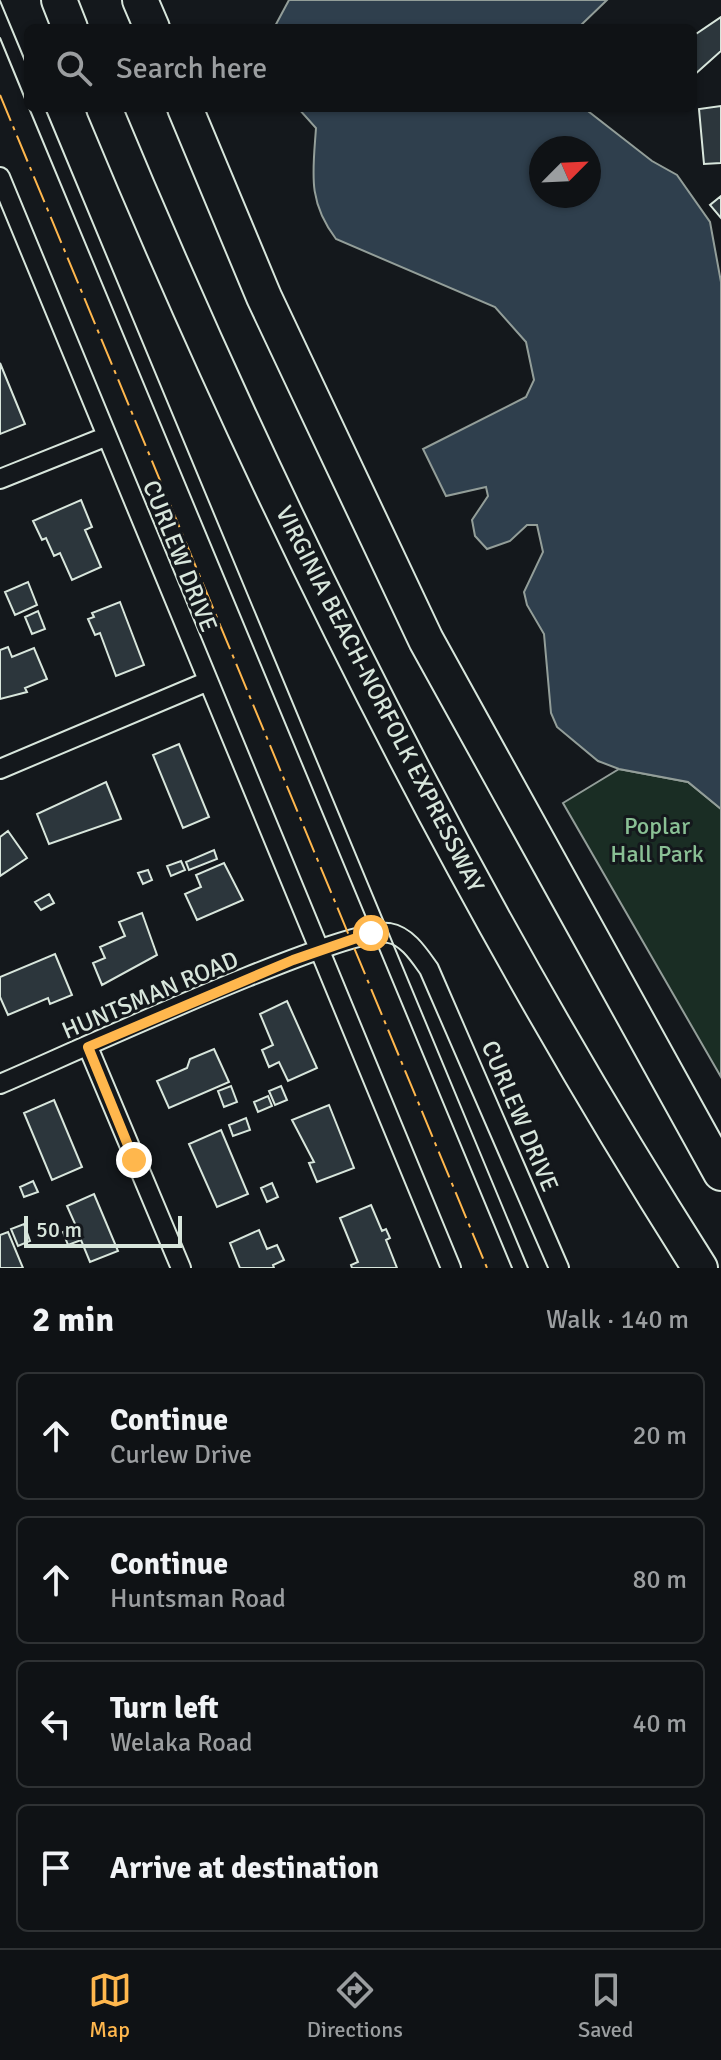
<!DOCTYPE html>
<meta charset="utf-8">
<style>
:root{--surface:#0f1215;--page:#181b1e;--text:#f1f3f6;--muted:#9b9ea0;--line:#2f3234;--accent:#ffb74d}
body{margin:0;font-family:Signika,sans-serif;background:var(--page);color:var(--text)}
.compass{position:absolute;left:529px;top:136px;width:72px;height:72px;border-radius:50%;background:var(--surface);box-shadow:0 2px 6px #0004;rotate:66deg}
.scale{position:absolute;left:24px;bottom:20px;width:158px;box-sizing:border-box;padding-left:8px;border:4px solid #d8e6dc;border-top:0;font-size:22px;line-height:28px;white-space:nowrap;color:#d8e6dc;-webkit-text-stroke:6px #14181c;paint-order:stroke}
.stop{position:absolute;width:24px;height:24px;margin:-18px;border:6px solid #ffb74d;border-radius:50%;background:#fff}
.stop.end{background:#ffb74d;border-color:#fff;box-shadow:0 2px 8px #0008}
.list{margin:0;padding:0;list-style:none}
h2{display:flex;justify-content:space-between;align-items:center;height:104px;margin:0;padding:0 32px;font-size:34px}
h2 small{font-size:26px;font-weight:400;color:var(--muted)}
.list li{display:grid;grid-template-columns:52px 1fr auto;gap:24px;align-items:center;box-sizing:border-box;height:128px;margin:0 16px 16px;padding:0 16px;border:2px solid var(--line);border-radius:12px}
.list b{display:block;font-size:30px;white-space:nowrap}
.list p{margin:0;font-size:26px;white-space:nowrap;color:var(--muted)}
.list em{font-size:26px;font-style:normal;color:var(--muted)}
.icon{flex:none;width:44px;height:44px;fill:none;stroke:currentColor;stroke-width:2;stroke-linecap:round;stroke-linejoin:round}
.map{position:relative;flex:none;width:721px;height:1268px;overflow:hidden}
.search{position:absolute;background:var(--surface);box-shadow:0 2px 6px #0004;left:24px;right:24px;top:24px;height:88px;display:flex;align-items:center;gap:20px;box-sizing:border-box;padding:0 28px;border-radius:12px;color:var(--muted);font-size:30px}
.sheet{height:680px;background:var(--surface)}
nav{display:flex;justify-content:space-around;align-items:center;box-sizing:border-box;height:112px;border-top:2px solid var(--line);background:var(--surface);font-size:22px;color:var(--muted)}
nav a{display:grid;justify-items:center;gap:4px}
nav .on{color:var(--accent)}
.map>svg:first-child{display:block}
.green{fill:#1a2d24;stroke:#939e99;stroke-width:2}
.water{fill:#2f3f4d;stroke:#939e99;stroke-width:2;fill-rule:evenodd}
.building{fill:#2c363c;stroke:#d8e6dc;stroke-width:2}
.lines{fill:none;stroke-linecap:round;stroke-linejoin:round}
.street-casing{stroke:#d8e6dc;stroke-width:22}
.highway-casing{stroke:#d8e6dc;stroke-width:38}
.street{stroke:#14181c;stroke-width:18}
.highway{stroke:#14181c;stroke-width:34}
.tram{stroke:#d8e6dc;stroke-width:2}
.power{stroke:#ffb74d;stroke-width:2;stroke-dasharray:28 6 4 6;stroke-linecap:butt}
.route{stroke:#ffb74d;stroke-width:10}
.labels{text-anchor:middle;stroke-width:6;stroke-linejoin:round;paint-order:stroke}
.street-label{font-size:24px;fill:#d8e6dc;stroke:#14181c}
.park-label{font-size:24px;fill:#8ac095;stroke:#14181c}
</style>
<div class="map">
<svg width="721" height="1268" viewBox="0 0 721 1268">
<rect width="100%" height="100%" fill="#14181c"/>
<path class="green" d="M619,769l69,13 33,27v268l-158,-274z"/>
<path class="water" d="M289,0h318l-29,28h-304z
M298,108h286l68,53 25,14 33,47 11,60v527l-33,-27 -69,-13 -21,-8 -41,-34 -6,-14 -7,-79 -17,-29 -3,-13 19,-40 -6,-27h-10l-17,16 -23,8 -12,-13 -3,-16 16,-24 -2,-9 -40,9 -23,-47 103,-52 8,-17 -8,-38 -31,-35 -159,-68c-29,-38 -23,-67 -20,-111zM541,148h48v48h-48z"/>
<path class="building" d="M721,17v34l-28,25v-40z
M721,106v57l-17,1 -5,-55z
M721,196v22l-11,-13z
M0,363l25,61 -25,10z
M81,500l11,27 -7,3 16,37 -29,13 -12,-27 -6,3 -8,-18 -4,2 -9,-19z
M28,582l9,23 -22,10 -10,-23z
M120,602l24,63 -28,11 -16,-43 -5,2 -7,-16 6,-2 -2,-4z
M38,611l7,18 -13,5 -7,-17z
M8,647l4,10 22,-9 13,31 -22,9 2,4 -27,7v-49z
M179,744l30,73 -26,11 -30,-73z
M106,782l15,37 -72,25 -12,-30z
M8,831l19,27 -27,18v-39z
M214,850l3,9 -28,11 -3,-8z
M181,861l4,9 -14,6 -4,-10z
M224,863l19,37 -46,20 -12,-26 16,-7 -5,-12z
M148,870l4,10 -9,4 -5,-11z
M49,894l5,9 -13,7 -6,-8z
M142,913l15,42 -55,30 -9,-22 12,-5 -5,-11 25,-11 -6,-14z
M55,954l17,41 -22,9 -2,-6 -40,17 -8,-18v-20z
M287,1001l30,67 -29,13 -9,-19 -10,5 -7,-17 11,-5 -13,-31z
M214,1049l15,33 -60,26 -12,-27 30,-13 3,-9z
M231,1086l6,16 -13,5 -6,-16z
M281,1086l6,14 -12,5 -6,-14z
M268,1096l4,10 -14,6 -4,-10z
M54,1100l28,67 -30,13 -28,-67z
M329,1105l25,63 -37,14 -8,-19 5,-1 -22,-42z
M246,1118l4,12 -17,6 -4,-11z
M221,1130l27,64 -31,13 -28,-63z
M33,1181l5,11 -14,5 -4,-10z
M272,1183l6,14 -11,5 -6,-14z
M94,1194l24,57 -28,11 -9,-22 -13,5 -5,-13 13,-6 -9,-20z
M371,1205l11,26 4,-2 4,9 -4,2 11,28h-45l-1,-3 7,-3 -18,-44z
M24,1224l6,17 -12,5 -7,-17z
M259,1230l8,19 10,-4 7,15 -11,5 1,3h-34l-10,-25z
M8,1232l15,36h-23v-33z"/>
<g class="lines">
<g class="street-casing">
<path id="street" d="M0,177l451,1091
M0,479l105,-42
M0,769l206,-87
M88,1047l93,221
M0,1084c57,-24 349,-160 389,-151 18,3 30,22 40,36l130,299"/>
</g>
<g class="highway-casing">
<path id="highway" d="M59,0l11,28
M140,0l12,28
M104,108c167,402 362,792 596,1160
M185,108l79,189 162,343 295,533"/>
</g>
<use href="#street" class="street"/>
<use href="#highway" class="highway"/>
<path class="tram" d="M0,1l28,67
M0,38l28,68
M29,108l483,1160
M45,108l483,1160"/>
<path class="power" d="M0,95l487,1173"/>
</g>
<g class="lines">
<path class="route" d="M134,1160l-46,-113 205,-87 78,-27"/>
</g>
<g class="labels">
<g class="street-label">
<text transform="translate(180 556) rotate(68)" y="8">CURLEW DRIVE</text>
<text transform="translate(380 699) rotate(63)" y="8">VIRGINIA BEACH-NORFOLK EXPRESSWAY</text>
<text transform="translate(150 995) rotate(-23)" y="8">HUNTSMAN ROAD</text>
<text transform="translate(520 1116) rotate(67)" y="8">CURLEW DRIVE</text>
</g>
<g class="park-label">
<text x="657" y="834">Poplar<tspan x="657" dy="28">Hall Park</tspan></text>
</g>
</g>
</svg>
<svg class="compass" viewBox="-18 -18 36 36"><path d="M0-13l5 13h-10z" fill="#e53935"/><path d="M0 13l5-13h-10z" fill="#9b9ea0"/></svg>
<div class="scale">50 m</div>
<div class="stop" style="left:371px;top:933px"></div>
<div class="stop end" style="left:134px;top:1160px"></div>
<div class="search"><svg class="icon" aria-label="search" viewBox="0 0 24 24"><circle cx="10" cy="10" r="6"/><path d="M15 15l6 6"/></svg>Search here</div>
</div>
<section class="sheet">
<h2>2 min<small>Walk · 140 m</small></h2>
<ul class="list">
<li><svg class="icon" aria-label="ahead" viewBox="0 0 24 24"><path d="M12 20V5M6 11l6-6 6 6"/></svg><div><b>Continue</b><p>Curlew Drive</p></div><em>20 m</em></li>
<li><svg class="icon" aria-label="ahead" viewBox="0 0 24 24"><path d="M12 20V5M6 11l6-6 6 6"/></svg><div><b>Continue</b><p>Huntsman Road</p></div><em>80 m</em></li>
<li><svg class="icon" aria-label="left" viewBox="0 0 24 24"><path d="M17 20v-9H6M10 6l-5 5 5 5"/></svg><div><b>Turn left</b><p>Welaka Road</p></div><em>40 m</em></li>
<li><svg class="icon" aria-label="arrive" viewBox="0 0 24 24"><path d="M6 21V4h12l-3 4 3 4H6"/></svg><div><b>Arrive at destination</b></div></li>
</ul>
</section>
<nav>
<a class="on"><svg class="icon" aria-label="map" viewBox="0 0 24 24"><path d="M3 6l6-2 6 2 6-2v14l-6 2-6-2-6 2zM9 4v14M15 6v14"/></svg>Map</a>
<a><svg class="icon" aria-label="directions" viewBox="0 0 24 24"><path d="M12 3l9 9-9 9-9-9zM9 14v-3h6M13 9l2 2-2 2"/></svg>Directions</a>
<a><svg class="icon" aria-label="saved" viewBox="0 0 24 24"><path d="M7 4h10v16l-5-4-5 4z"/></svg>Saved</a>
</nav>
